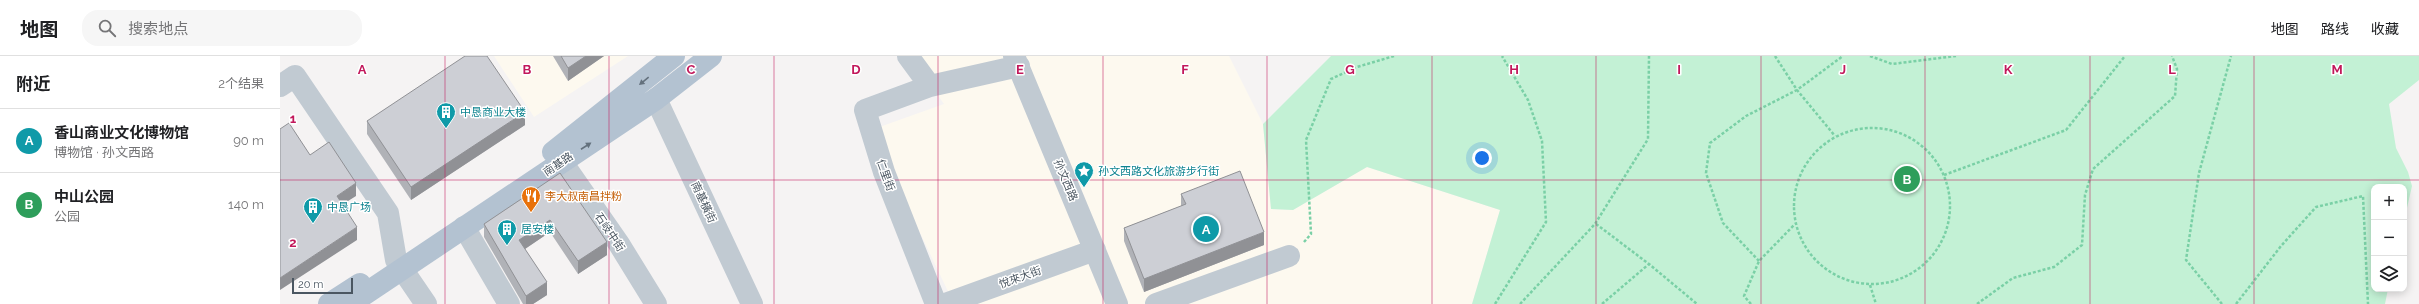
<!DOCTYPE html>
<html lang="zh">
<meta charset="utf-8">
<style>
:root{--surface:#fff;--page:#f6f6f6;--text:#202124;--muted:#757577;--line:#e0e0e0;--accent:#0b8043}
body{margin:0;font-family:Raleway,"Noto Sans SC",sans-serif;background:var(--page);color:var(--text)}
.controls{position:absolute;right:12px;bottom:12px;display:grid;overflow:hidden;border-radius:8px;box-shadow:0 2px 10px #0003}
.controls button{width:36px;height:36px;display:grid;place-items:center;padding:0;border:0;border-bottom:1px solid var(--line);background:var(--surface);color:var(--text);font:20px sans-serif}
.scale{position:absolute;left:12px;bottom:10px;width:61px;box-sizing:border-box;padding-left:4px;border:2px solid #4a5661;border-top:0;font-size:11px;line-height:14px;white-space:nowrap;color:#4a5661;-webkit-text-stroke:3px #fff;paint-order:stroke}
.you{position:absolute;left:1202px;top:102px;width:14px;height:14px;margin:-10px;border:3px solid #fff;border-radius:50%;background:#1a73e8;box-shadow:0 0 0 6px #1a73e833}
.badge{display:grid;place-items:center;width:26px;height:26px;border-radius:50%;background:var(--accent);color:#fff;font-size:13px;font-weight:700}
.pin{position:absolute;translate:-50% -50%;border:2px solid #fff;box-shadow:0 1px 4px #0006}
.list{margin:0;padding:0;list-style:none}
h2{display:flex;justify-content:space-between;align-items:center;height:52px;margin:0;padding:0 16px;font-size:17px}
h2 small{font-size:13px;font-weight:400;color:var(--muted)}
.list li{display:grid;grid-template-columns:26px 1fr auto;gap:12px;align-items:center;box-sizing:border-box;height:64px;padding:0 16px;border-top:1px solid var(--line)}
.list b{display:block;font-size:15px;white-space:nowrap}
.list p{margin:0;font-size:13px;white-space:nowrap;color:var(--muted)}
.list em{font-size:13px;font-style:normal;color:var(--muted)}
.icon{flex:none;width:22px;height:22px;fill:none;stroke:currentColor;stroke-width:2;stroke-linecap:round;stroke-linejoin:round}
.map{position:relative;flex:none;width:2139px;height:248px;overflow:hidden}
header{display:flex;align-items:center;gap:24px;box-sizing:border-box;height:56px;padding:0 20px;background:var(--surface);border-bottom:1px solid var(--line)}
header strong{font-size:19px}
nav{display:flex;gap:22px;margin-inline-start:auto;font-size:14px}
.search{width:280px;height:36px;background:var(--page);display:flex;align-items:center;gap:10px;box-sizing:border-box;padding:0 14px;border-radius:16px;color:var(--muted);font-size:15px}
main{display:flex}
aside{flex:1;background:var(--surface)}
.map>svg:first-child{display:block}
.commercial{fill:#fdf9ef}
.green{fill:#c3f1d5}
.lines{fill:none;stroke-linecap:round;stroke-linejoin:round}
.path{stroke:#7ad0a6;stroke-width:2.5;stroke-dasharray:3 2;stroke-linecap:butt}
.minor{stroke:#c1cad2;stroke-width:22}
.major{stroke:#b3c2d1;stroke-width:22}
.wall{fill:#b0b2b7}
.shaded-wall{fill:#909195}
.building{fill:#cdcfd5;stroke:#909195}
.oneway{fill:#64717d}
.grid{fill:none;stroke:#c2185b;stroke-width:1;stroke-opacity:0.55}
.labels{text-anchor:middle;stroke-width:3;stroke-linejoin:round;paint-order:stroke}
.culture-label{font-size:11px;fill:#0d838f;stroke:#fff;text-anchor:start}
.street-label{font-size:11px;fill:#4a5661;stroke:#fff}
.food-label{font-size:11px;fill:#c56008;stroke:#fff;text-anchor:start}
.grid-label{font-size:13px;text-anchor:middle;font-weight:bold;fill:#c2185b;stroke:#fff;stroke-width:3;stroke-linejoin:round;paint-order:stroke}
</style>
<header>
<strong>地图</strong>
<div class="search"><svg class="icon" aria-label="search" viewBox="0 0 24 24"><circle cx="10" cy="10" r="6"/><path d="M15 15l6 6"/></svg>搜索地点</div>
<nav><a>地图</a><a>路线</a><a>收藏</a></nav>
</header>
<main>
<aside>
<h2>附近<small>2个结果</small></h2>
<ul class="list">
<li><span class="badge" style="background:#0f9aa8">A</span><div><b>香山商业文化博物馆</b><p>博物馆 · 孙文西路</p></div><em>90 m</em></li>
<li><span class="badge" style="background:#2e9e5b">B</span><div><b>中山公园</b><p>公园</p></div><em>140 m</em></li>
</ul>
</aside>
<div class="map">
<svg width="2139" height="248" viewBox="0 0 2139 248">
<rect width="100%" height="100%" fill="#f5f3f3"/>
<path class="commercial" d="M214,0h134l-94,61z
M630,0h319l34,68 8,85 22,1 74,-43 133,43 -28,94h-518l-83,-174 73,-26z"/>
<path class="green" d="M1051,0h1088v24l-30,24 7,44 12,24 4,14 -8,35v-34h-30v102h14l-3,15h-913l28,-94 -133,-43 -74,43 -22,-1 -8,-85z"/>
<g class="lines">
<path class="path" d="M1495,0l22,34 38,46
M1590,0l22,8 64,-8
M1514 150a78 78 0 1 1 156 0a78 78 0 1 1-156 0Z
M1664,119l122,-45 59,-74
M1316,168l53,40 48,40
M1024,186l7,-8 -5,-94 25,-61 26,-12 37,-11
M1479,205l-36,-38 -17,-50 4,-30 36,-27 51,-26 46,-34
M1590,229l6,19
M1215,248l51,-82 -4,-81 -14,-41 -26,-44
M1240,248l75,-80 53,-85 1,-83
M1322,248l47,-40
M1471,248l-7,-8 15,-35 36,-37
M1697,248l36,-26 41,-11 28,-22 3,-50 8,-26 82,-73 2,-27 -5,-13
M1942,248l-36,-44 13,-87 32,-117
M1956,248l45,-58 35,-39 47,-11 5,108"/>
<path class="minor" d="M628,0l22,30
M734,0l103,248
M0,30l15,-10 93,137 8,47 30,44
M376,43l96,205
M282,106l57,82 37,60
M184,171l45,77
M656,248l-52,-132 -19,-62 65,-24 89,-20
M665,248l150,-54
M876,248l133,-48"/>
<path class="major" d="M273,96l121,-96
M49,248l31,-20
M70,248l306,-205 55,-43"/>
</g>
<path class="wall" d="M273,0h51l-36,25z
M87,65l158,4 -114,75 -44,-66z
M280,117l47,82 -29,19 -28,-42 -25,17 22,46 -14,9h-10l-39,-67v-13z
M901,138l83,51 -120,47 -20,-51v-13l57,-22z"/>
<path class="shaded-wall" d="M306,0h18l-36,25v-13z
M245,56v13l-114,75v-13z
M76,127v13l-19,12v-12z
M270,164v12l-31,21v-13z
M77,171v13l-77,50v-12z
M984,176v13l-120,47v-13z
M327,186v13l-29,19v-13z
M267,226v13l-14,9h-7v-8z"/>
<path class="building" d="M185,0h22l38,56 -114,75 -44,-66z
M281,0h25l-18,12z
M9,67l21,32 19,-13 27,41 -19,13 20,31 -77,51v-149z
M960,115l24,61 -120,47 -20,-51 62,-24 -5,-10z
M280,117l47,69 -29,19 -28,-41 -31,20 28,42 -21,14 -42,-72z"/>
<defs><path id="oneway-solid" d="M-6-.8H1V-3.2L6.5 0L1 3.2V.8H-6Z"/></defs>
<g class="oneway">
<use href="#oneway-solid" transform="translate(364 25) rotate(141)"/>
<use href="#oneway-solid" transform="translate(306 90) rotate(-33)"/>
</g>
<path class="grid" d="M165,0v248M329,0v248M494,0v248M658,0v248M823,0v248M987,0v248M1152,0v248M1316,0v248M1481,0v248M1645,0v248M1810,0v248M1974,0v248M0,124h2139"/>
<defs>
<g id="building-pin" transform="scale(1)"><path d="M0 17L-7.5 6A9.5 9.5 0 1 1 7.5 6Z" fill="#0f9aa8" stroke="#fff"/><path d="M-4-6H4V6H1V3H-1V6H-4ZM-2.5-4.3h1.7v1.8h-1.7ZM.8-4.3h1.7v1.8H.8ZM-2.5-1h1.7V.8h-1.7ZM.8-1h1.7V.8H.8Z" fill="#fff"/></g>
<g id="sight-pin" transform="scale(1)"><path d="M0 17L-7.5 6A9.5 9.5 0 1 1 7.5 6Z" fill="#0f9aa8" stroke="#fff"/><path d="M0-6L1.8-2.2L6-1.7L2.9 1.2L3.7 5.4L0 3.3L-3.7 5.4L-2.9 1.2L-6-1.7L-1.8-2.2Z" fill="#fff"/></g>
<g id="restaurant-pin" transform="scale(1)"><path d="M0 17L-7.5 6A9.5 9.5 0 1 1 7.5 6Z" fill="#e8710a" stroke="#fff"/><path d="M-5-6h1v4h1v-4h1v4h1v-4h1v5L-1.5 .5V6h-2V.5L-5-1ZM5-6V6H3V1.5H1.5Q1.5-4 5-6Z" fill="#fff"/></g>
</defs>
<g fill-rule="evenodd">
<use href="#building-pin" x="166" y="56"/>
<use href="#sight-pin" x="804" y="115"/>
<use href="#restaurant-pin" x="251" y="140"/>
<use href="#building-pin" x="33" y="151"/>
<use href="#building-pin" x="227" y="173"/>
</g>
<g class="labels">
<g class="culture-label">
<text x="180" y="60">中恳商业大楼</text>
<text x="818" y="119">孙文西路文化旅游步行街</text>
<text x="47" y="155">中恳广场</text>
<text x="241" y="177">居安楼</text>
</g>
<g class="street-label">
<text transform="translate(278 108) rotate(-34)" y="4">南基路</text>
<text transform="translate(606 119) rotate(70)" y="4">仁里街</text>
<text transform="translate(786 124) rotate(67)" y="4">孙文西路</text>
<text transform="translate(424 146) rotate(65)" y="4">南基橫街</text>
<text transform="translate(330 176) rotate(56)" y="4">石岐中街</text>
<text transform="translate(740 221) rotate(-20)" y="4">悅來大街</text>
</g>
<g class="food-label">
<text x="265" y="144">李大叔南昌拌粉</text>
</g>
</g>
<g class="grid-label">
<text x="82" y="18">A</text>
<text x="247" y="18">B</text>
<text x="411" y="18">C</text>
<text x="576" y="18">D</text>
<text x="740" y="18">E</text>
<text x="905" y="18">F</text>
<text x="1070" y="18">G</text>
<text x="1234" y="18">H</text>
<text x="1399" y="18">I</text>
<text x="1563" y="18">J</text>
<text x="1728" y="18">K</text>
<text x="1892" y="18">L</text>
<text x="2057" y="18">M</text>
<text x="13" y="67">1</text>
<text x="13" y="191">2</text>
</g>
</svg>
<div class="controls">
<button>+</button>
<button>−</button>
<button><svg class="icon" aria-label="layers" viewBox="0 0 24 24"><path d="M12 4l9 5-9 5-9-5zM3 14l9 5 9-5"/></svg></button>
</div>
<div class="scale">20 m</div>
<div class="you"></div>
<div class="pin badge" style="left:926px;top:173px;background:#0f9aa8">A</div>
<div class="pin badge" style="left:1627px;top:123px;background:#2e9e5b">B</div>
</div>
</main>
